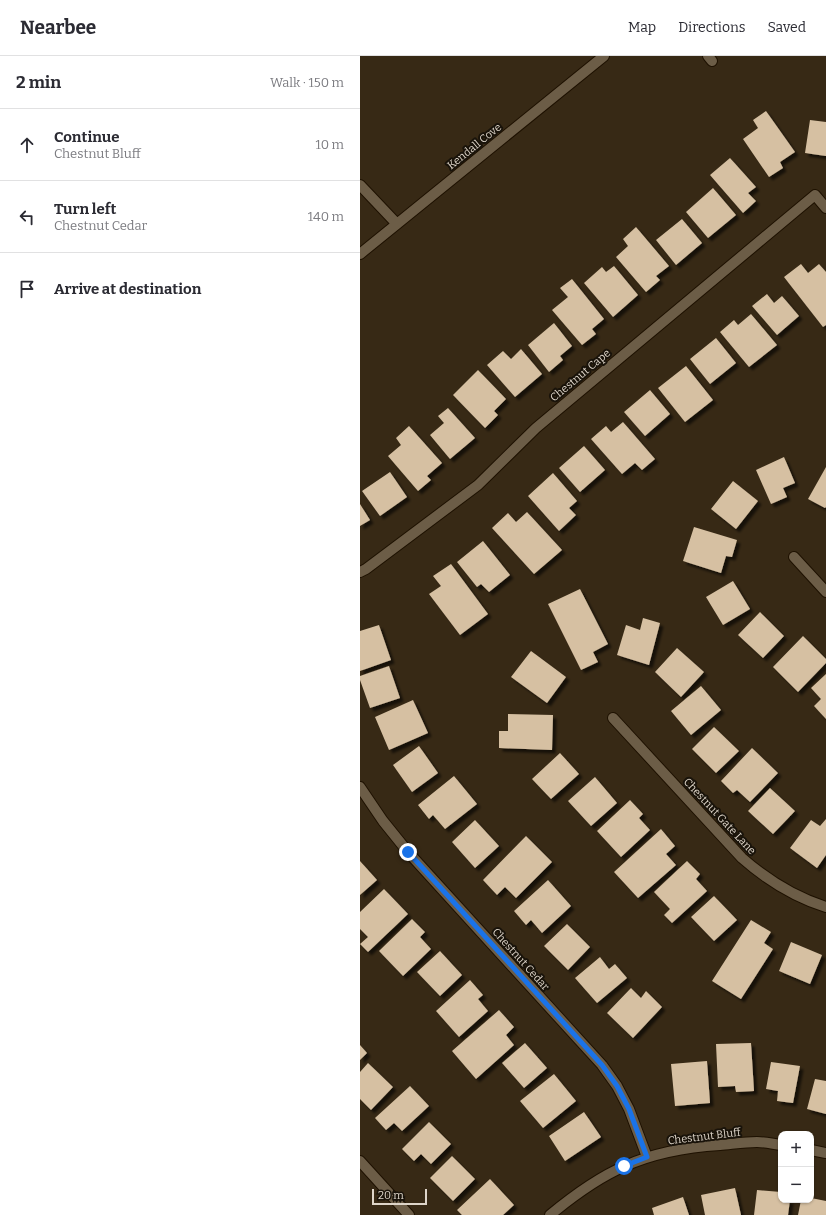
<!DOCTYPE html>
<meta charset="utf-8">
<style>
:root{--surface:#fff;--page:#f2f2f3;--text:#2b2b33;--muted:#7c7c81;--line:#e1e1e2}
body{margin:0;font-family:Bitter,serif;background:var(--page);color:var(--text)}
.controls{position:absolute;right:12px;bottom:12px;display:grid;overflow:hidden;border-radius:8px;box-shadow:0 1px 3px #0004}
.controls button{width:36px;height:36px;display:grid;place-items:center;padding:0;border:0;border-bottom:1px solid var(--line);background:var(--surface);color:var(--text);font:20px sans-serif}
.scale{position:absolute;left:12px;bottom:10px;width:55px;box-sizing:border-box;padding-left:4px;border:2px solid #ded5c9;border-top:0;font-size:11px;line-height:14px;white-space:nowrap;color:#ded5c9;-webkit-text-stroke:3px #19130a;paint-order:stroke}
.stop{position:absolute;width:12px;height:12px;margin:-9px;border:3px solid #1a73e8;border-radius:50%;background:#fff}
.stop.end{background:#1a73e8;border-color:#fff;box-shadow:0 1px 4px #0008}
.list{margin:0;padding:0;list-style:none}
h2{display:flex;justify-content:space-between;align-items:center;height:52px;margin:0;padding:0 16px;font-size:17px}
h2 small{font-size:13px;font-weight:400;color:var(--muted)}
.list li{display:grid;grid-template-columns:26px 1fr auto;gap:12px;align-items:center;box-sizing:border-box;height:72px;padding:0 16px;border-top:1px solid var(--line)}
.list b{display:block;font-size:15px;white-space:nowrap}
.list p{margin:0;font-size:13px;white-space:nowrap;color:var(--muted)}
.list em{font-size:13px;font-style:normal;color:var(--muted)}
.icon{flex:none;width:22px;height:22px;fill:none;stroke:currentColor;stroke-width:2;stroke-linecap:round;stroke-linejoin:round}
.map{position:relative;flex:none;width:466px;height:1159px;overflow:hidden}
header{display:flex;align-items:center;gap:24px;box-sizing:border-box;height:56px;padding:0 20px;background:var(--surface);border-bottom:1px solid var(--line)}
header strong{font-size:19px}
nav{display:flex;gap:22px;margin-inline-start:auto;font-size:14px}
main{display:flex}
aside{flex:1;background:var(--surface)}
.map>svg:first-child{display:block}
.building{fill:#d6c0a2;filter:url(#shadow)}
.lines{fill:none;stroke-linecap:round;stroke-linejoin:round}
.minor-casing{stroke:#1e1101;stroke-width:12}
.minor{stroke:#6c5d47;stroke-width:10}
.route{stroke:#1a73e8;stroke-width:5}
.labels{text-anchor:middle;stroke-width:4;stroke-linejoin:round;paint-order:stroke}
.street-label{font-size:11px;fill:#ded5c9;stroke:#19130a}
</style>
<header>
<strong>Nearbee</strong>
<nav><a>Map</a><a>Directions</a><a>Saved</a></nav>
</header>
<main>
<aside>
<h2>2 min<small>Walk · 150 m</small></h2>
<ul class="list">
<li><svg class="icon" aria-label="ahead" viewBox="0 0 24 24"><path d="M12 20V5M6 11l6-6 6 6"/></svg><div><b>Continue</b><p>Chestnut Bluff</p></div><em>10 m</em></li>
<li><svg class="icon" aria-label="left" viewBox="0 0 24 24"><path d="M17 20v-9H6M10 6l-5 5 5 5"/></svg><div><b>Turn left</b><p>Chestnut Cedar</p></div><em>140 m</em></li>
<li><svg class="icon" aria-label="arrive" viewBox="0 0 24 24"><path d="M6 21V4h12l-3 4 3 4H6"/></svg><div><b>Arrive at destination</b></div></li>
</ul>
</aside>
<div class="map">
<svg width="466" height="1159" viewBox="0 0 466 1159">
<defs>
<filter id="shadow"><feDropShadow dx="3.5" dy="3.5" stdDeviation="1" flood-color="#0009"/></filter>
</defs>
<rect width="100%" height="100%" fill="#372915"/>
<path class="building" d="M406,55l29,41 -15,10 3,6 -14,9 -26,-38 15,-11 -5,-8z
M450,64l16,2v34l-21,-3z
M370,102l26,29 -8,6 8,8 -13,12 -33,-38z
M353,132l23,27 -28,23 -22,-26z
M322,163l20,24 -26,22 -20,-25z
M276,171l33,39 -13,10 4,4 -14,12 -30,-35 12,-11 -5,-7z
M441,208l7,9 11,-9 7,8v53l-3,2 -39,-50z
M254,210l24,29 -25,22 -29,-34 18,-16 4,5z
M212,223l32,40 -12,10 4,5 -14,11 -30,-35 16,-13 -8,-9z
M407,238l7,9 8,-7 17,20 -22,19 -25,-29z
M391,258l26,31 -28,22 -29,-35 14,-12 4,5z
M194,267l18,23 -12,10 3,4 -14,12 -21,-27z
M356,282l20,25 -26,21 -20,-25z
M161,293l21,25 -27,23 -28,-32 16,-14 8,8z
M326,310l27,34 -28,22 -27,-34z
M118,314l28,29 -12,12 4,4 -13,13 -32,-33z
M290,334l20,24 -25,22 -21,-24z
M88,352l27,30 -25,21 -20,-24 14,-12 -6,-7z
M263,366l32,37 -13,11 -7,-7 -13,11 -31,-35 15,-13 5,6z
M49,370l33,37 -15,13 4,4 -13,11 -30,-35 13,-11 -5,-7z
M224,390l21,24 -25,22 -21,-24z
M424,401l11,26 -12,5 4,9 -16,7 -15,-34z
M466,411v40l-1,1 -17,-9z
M30,416l17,25 -27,19 -18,-25z
M193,417l24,28 -8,7 7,7 -17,16 -31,-35z
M373,425l25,20 -22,28 -25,-20z
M0,448l10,16 -10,6z
M167,456l35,38 -28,24 -42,-46 16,-15 8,9z
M334,471l43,13 -5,17 -6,-1 -5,17 -38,-12z
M123,485l27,34 -21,17 -8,-8 -4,3 -20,-25z
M91,508l37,50 -28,21 -31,-41 12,-8 -8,-10z
M373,525l17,28 -27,16 -17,-28z
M220,533l28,55 -15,8 5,10 -17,8 -33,-66z
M400,556l24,24 -21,22 -25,-23z
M283,562l17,5 -11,42 -32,-10 9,-30 14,5z
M19,569l12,35 -31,11v-40z
M443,580l23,23v4l-28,29 -25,-25z
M317,592l27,24 -23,25 -26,-25z
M171,595l35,26 -19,26 -36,-26z
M29,610l11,32 -30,10 -10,-28v-4z
M466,618v45l-12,-13 7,-7 -10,-11z
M341,630l20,24 -30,25 -20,-24z
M53,644l15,33 -39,17 -14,-33z
M148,658l45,1 -1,35 -53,-2v-17h9z
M354,671l25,24 -23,22 -24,-24z
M59,690l19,27 -26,19 -19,-27z
M392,692l26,25 -28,29 -13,-12 -4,3 -12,-12z
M200,697l19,21 -28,25 -19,-20z
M94,720l23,28 -32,25 -12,-14 -4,4 -11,-14z
M235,721l22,26 -26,23 -23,-25z
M410,732l25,23 -22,23 -25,-23z
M270,744l13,14 -4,4 11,12 -29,27 -24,-26z
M466,763v36l-9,13 -27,-20 21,-28 9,6z
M115,764l24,26 -24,22 -23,-26z
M301,773l14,17 -9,8 10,11 -38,33 -24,-26z
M166,780l26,26 -36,36 -11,-11 -8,8 -14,-15z
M0,805l17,19 -17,15z
M327,805l13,13 -4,5 11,12 -35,32 -8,-8 6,-6 -16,-17z
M188,824l23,26 -29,27 -11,-13 -5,5 -12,-14z
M24,833l24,25 -40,38 -8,-8 8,-7 -8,-8v-17z
M354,840l23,24 -23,21 -23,-24z
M52,863l13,13 -5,5 11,12 -28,27 -24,-25z
M391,864l20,12 -7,11 9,6 -32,50 -29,-18z
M207,868l23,23 -22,23 -24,-24z
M431,886l31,13 -12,29 -31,-13z
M80,895l22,24 -22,21 -23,-24z
M240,901l9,12 6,-5 12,14 -30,25 -22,-25z
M110,924l13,15 -5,4 10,12 -29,26 -23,-26z
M271,932l10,10 5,-7 16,16 -29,31 -26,-25z
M139,954l15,17 -8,8 8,10 -38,34 -24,-28z
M165,987l22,25 -23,20 -22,-25z
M391,987l3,48 -18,1 -1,-6 -17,1 -2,-43z
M0,989l7,8 -7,7z
M347,1005l3,42 -35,3 -4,-42z
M411,1006l29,4 -7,37 -16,-2 1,-10 -12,-2z
M8,1007l25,24 -22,23 -11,-11v-27z
M194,1018l22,27 -33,27 -23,-27z
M455,1023l11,2v33l-19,-5z
M50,1030l19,20 -27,25 -8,-8 -8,7 -11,-12z
M224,1056l17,25 -36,24 -16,-25z
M69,1066l22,22 -20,20 -10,-10 -7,7 -12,-12z
M92,1100l23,23 -22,22 -23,-23z
M130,1123l24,26 -11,10h-41l-5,-5z
M375,1132l6,27h-36l-4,-20z
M397,1134l24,2v8h9l-2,15h-34z
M323,1141l6,18h-35l-2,-7z
M451,1142l15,3v14h-28l3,-15h10z"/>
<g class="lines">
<g class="minor-casing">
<path id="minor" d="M348,0l4,5
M0,129l37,39
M0,198l244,-198
M434,501l32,35
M0,516l6,-3 112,-84 58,-57 279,-233 11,13
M253,662l129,140c25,22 52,39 84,49
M0,731l23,34 25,31 194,213 15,21 12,23 18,48
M451,1094l15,3
M0,1105l49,54
M190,1159c23,-19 47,-37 75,-49 29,-13 63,-19 95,-21 12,-1 25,-3 37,-3 8,0 16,2 24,3"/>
</g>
<use href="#minor" class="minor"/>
</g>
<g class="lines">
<path class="route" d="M48,796l194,213 15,21 12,23 18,48 -23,9"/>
</g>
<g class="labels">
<g class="street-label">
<text transform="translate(114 90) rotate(-39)" y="4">Kendall Cove</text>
<text transform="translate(220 319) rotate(-40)" y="4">Chestnut Cape</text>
<text transform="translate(360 760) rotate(47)" y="4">Chestnut Gate Lane</text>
<text transform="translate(161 903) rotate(48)" y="4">Chestnut Cedar</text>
<text transform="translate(344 1080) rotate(-7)" y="4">Chestnut Bluff</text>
</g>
</g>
</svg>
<div class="controls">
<button>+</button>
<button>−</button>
</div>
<div class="scale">20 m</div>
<div class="stop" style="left:264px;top:1110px"></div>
<div class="stop end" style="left:48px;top:796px"></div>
</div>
</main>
